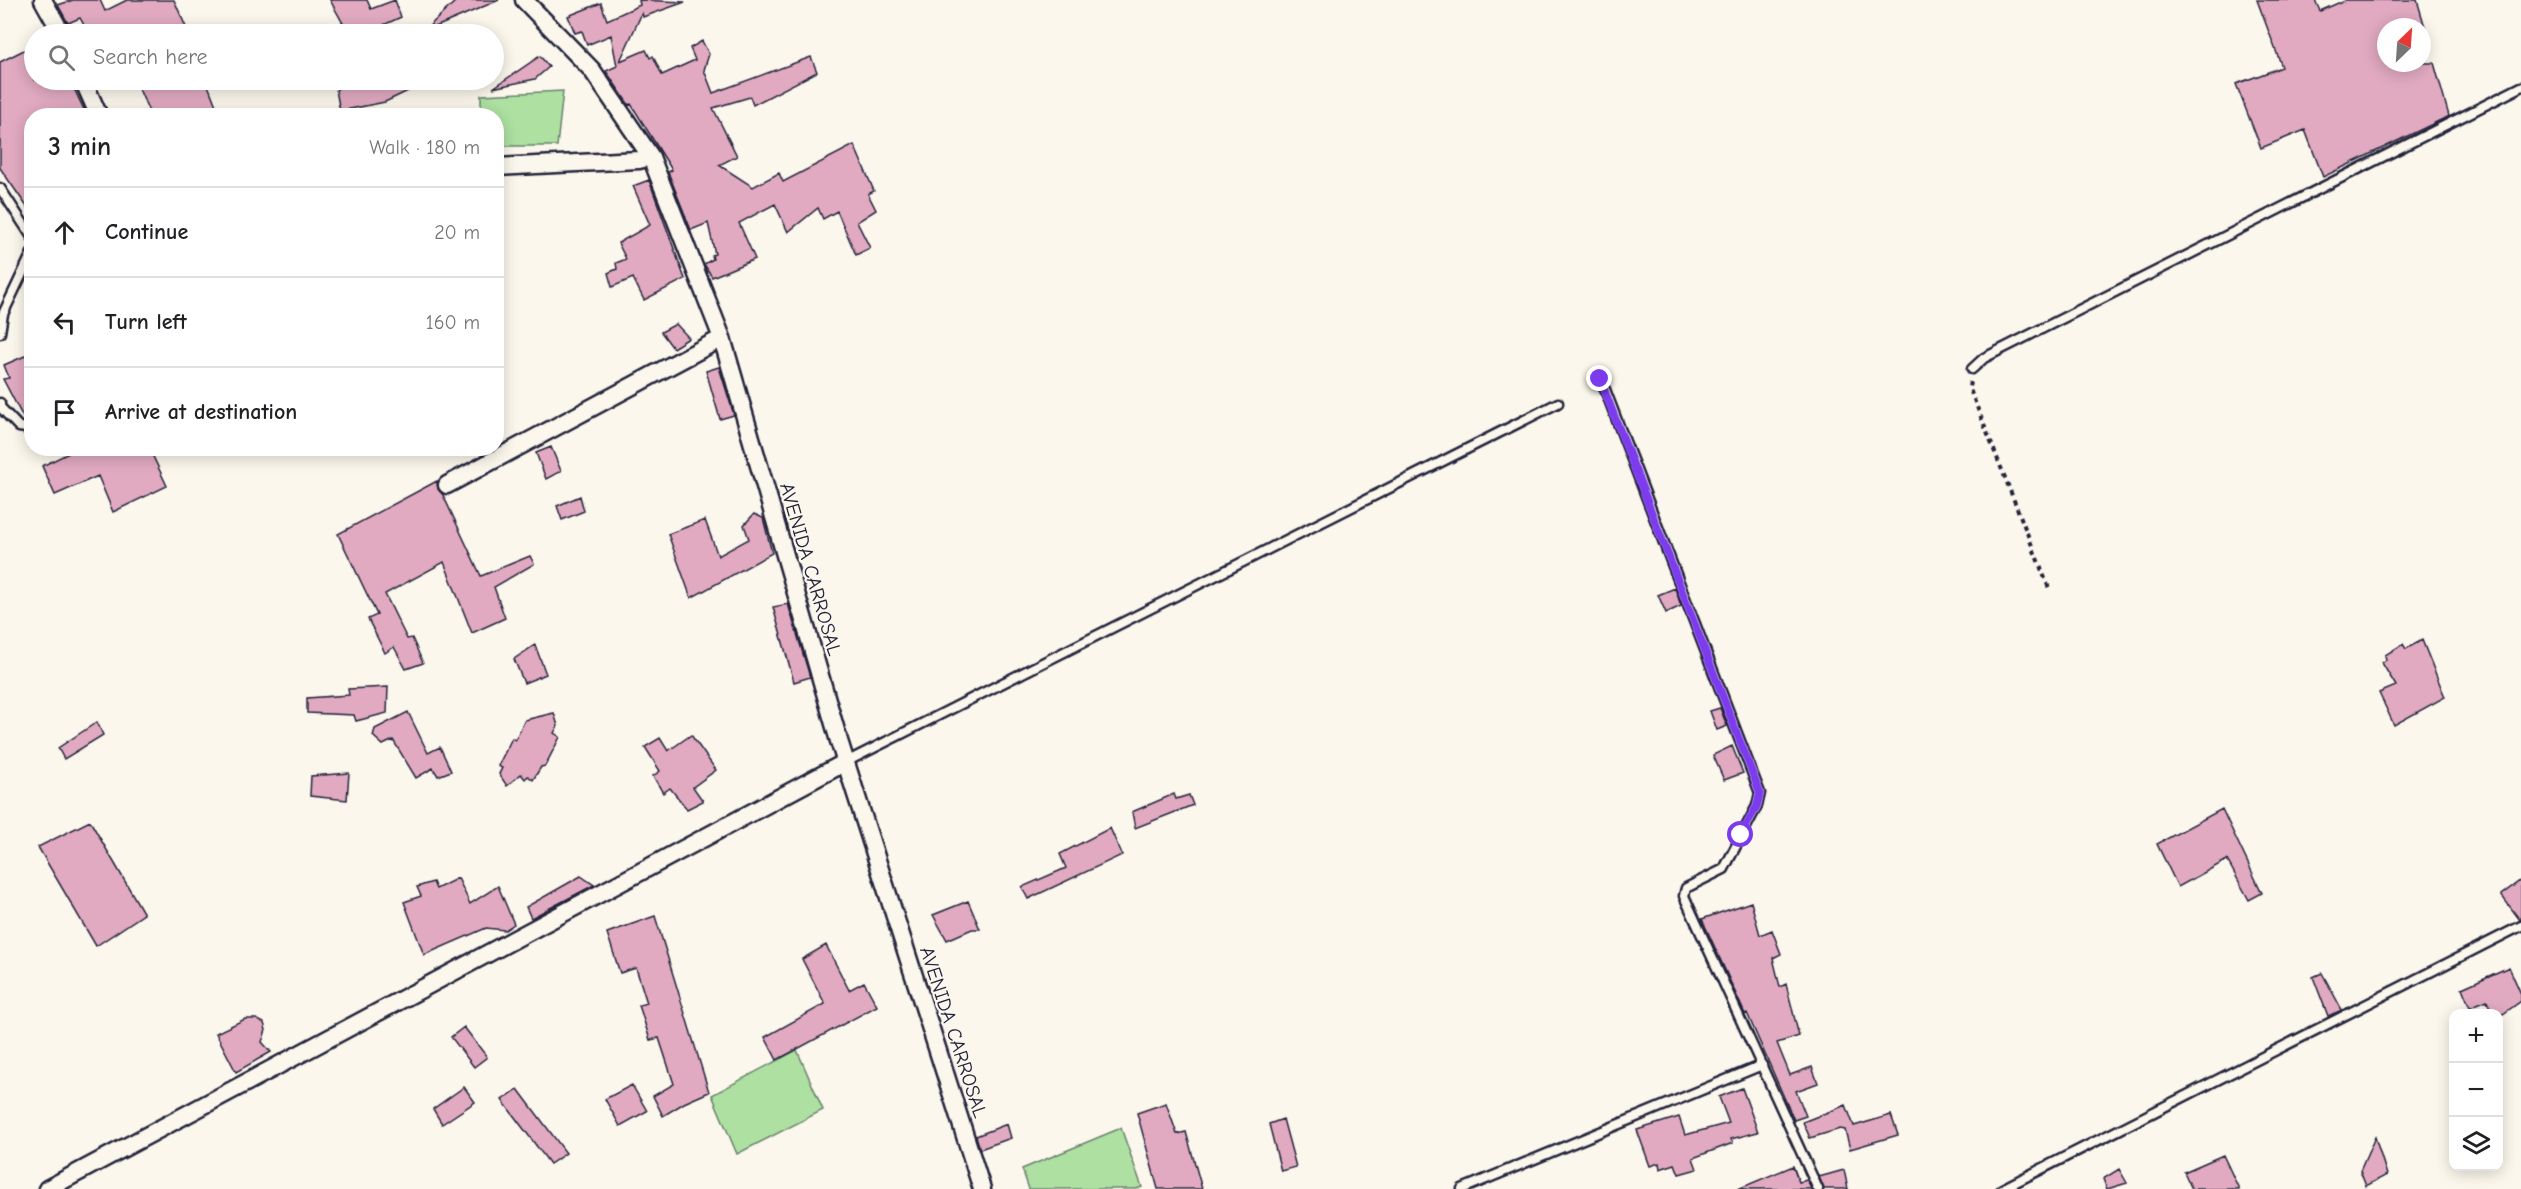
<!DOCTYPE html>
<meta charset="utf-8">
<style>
:root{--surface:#fff;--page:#f2f2f2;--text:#202124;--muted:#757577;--line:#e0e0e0}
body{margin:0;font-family:"Comic Neue",sans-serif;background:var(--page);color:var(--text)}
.controls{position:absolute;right:18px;bottom:18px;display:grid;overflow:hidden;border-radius:12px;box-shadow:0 3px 15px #0003}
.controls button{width:54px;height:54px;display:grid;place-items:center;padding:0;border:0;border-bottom:2px solid var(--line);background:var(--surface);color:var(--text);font:30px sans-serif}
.compass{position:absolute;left:2377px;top:18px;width:54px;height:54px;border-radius:50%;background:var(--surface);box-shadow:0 3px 15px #0003;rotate:25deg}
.stop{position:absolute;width:18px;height:18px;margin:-14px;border:4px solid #7c3aed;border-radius:50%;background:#fff}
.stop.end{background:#7c3aed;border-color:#fff;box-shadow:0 2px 6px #0008}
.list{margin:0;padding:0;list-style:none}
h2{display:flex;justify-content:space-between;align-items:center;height:78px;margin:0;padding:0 24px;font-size:26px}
h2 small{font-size:20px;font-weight:400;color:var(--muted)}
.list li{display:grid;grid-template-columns:39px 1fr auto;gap:18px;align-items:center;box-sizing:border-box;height:90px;padding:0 24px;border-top:2px solid var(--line)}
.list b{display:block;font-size:22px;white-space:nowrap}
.list em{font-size:20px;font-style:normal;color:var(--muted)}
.icon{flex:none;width:33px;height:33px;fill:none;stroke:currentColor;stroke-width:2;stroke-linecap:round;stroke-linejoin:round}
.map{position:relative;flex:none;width:2521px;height:1189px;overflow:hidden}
.search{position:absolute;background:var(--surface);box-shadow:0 3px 15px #0003;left:24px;top:24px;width:480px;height:66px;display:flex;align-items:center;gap:15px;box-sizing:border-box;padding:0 21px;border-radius:33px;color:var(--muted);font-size:22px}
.panel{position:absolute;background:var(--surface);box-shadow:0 3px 15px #0003;left:24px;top:108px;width:480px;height:348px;border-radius:24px}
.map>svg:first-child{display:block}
.green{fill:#ade0a1;stroke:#68816e;stroke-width:1.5}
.building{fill:#e1aac1;stroke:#22223b;stroke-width:1.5}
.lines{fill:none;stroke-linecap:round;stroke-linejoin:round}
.lane-casing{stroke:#22223b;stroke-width:13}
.street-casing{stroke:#22223b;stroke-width:21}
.path{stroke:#22223b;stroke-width:4;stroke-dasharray:4.5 4.5;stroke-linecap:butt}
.lane{stroke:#fbf7ec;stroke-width:8}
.street{stroke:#fbf7ec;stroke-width:16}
.route{stroke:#7c3aed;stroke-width:8}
.labels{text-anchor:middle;stroke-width:4.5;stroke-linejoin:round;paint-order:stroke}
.street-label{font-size:20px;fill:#22223b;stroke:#fbf7ec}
</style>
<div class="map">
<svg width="2521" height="1189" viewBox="0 0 2521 1189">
<rect width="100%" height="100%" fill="#fbf7ec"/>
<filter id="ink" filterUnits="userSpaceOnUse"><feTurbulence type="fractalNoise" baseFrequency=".0167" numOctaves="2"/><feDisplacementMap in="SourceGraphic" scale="12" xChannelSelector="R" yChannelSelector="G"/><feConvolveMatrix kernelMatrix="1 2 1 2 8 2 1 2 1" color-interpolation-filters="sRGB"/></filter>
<g filter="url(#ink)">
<path class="green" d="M563,91l-6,55h-60l-1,-30 -15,-1v-20z
M797,1050l26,60 -86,44 -25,-59z
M1121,1128l21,59 -6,2h-107l-7,-20z"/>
<path class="building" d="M73,0h27l5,11 22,-11h47l15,34h-100l-9,-16 -12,5 -10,-18z
M330,0h37l4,9 24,-9 6,17 -22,10 4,7h-34z
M457,0h42l-73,31 -1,-1z
M639,0l46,2 -42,15 -1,-4 -22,48 26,-11 4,8 3,-2 9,19 33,-15 -5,-12 12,-7 7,13 -5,16 9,23 98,-36 6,15 -64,33 -3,-8 -37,11 24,48 -18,9 34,22 26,-14 4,9 71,-37 20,46 -6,3 8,16 -19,12 13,26 -14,7 -19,-44 -14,8 -5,-11 -30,24 -13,-28 -36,19 16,36 -43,18 -8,-13 9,-5 -1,-4 3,-1 -7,-31 -17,7 -23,-58 4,-2 -41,-66 -2,1 -23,-34 11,-5 -6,-31 -24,10 -5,-14 -7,2 -7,-17 33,-13 6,17 33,-15z
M2257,0h58l5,11 25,-11h72l8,27h-39v36h48l15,53 -126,61 -18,-47 -44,18 -25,-64 46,-17z
M34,45v35h36l17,36h-55v98l-32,-46v-106z
M540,56l9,11 -14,12 -42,9z
M135,80h71l14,36h-69z
M336,80h95l-46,22 -45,9 -4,-21 4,-3z
M649,180l36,99 -41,21 -11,-22 -21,9 -4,-14 9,-4 -1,-6 10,-4 -8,-16 32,-18 -17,-39z
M676,324l13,14 -16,10 -12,-16z
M32,353v69l-7,-1 -22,-42 6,-1 -5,-13z
M719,367l15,48 -14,4 -14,-48z
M551,447l10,24 -15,8 -10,-26z
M79,448h70l18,38 -54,26 -15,-36 -43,19 -13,-29z
M437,481l1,8 5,6 38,81 49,-20 4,8 -40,23 11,31 -33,15 -28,-71 -59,32 22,45 5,-1 11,25 -17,6 -12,-22 -9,6 -17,-34 9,-4 -39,-81z
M580,496l4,15 -22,9 -5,-14z
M754,514l9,4 9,35 -81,45 -23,-64 37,-14 13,36 31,-17 -5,-14z
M1675,588l6,18 -15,7 -8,-18z
M788,604l22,73 -16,5 -21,-75z
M2422,640l23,57 -51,28 -15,-32 17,-7 -14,-23 4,-3 -1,-5 18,-11 3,5z
M535,645l11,29 -22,9 -10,-24z
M388,687l-1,26 -31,8 -2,-6 -47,-2v-15l42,-3 -1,-6z
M1720,708l7,18 -10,4 -7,-19z
M408,712l20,41 12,-6 11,24 -13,5 -5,-8 -17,10 -23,-38 -10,5 -10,-9 2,-7z
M554,713l4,13 -4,7 6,4 -15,29 -4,1 -8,13 -5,-4 -3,3 -4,-5 -14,12 -8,-12 3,-6 -4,-2 14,-28 3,2 10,-20z
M97,722l6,13 -39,24 -6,-11z
M691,735l25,35 -23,17 10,14 -16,8 -17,-21 -7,5 -10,-17 7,-5 -15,-24 15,-9 8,13z
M1732,746l11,27 -19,7 -11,-25z
M349,773l-2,27 -37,-4 1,-20z
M1174,794l2,5 13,-4 4,10 -58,23 -3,-16z
M2222,809l40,84 -13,7 -22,-40 -49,27 -21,-43z
M90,821l54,93 -48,32 -58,-99z
M1110,828l12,27 -94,44 -6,-12 44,-19 -6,-14z
M581,876l13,9 -63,33 -5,-11z
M458,878l12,26 28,-18 16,38 -9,6 -19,-2 -62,27 -20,-53 17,-6 -4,-9 16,-5 3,7z
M2521,880v40h-1l-19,-25z
M968,901l12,28h-8l-25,11 -14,-25z
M1751,902l9,33 12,-5 9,24 -8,4 7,29 6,-3 13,52 -22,7 13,32 22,-8 6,16 -22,8 10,25 -12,4 -47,-107 -2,1 -43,-95z
M655,916l54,176 -25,11 -21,13 -10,-20 21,-12 -15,-46 -9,2 -11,-35 8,-2 -11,-35 -16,5 -13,-40z
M826,945l23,45 15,-8 13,24 -100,54 -12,-23 60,-33 -23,-45z
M2509,967l12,27v7l-18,13h-11l-5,-14 -17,7 -8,-19z
M2322,973l20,37 -14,6 -15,-39z
M245,1019h11l8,4 2,7 -4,12 9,10 -35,20 -20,-39z
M464,1027l23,30 -13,10 -23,-30z
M632,1085l15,26 -27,15 -15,-27z
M464,1087l11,15 -33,22 -9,-15z
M1742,1088l16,44 -27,7 2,4 -40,15 4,11 -18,5 -4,-10 -15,5 -1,-6 -9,3 -13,-36 42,-13 6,18 44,-12 -10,-26z
M518,1089l48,64 -16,11 -48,-64z
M1166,1103l11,31 9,-2 16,57h-44l-21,-76z
M1846,1105l8,21 37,-11 7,20 -48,14 -5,-19 -5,-1 -30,9 -7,-16z
M1283,1119l13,48 -15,4 -12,-47z
M1007,1124l4,14 -31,11 -4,-13z
M2375,1137l12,38 -21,11 -6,-15z
M2223,1155l16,34h-47l-8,-17z
M1793,1166l6,16 8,-2 4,9h-73z
M2119,1169l8,14 -20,6 -4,-10z
M1844,1170l4,19h-24l-5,-12z"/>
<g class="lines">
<g class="lane-casing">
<path id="lane" d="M0,188l32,49
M0,333l3,-19 29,-61
M1972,369l12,-11 537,-271
M1601,379l159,414 -3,13 -33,63 -38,19 -2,8 134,293
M0,403v4l19,20 13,2
M846,762l712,-359
M1462,1189l300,-124
M2002,1189l519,-263"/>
</g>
<g class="street-casing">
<path id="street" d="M43,0l19,34
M524,0l68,70 59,87 71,181 117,403 143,448
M83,80l16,36
M496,167l143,-7 12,-3
M447,485l275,-147
M47,1189l799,-427"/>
</g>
<path class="path" d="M1970,382l-1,5 81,204"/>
<use href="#lane" class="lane"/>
<use href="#street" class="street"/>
</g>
</g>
<g class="lines" filter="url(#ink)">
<path class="route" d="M1600,379l160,414 -3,13 -16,29"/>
</g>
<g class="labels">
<g class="street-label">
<text transform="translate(811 569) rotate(74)" y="7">AVENIDA CARROSAL</text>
<text transform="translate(954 1032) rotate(72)" y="7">AVENIDA CARROSAL</text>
</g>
</g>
</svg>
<div class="controls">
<button>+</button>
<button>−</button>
<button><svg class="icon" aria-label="layers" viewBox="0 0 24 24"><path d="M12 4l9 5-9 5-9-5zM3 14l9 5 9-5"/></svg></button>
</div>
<svg class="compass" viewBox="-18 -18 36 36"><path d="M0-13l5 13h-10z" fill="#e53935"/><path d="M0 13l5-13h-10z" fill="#757577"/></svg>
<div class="stop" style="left:1741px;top:835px"></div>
<div class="stop end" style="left:1600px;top:379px"></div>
<div class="search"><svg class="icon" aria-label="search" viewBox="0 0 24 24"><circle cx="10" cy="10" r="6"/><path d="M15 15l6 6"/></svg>Search here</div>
<section class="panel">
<h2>3 min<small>Walk · 180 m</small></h2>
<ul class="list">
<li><svg class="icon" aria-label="ahead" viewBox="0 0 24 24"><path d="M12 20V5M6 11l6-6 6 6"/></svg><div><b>Continue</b></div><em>20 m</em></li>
<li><svg class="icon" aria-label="left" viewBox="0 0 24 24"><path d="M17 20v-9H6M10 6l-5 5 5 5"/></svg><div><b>Turn left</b></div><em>160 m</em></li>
<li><svg class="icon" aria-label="arrive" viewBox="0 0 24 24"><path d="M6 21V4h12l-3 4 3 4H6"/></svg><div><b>Arrive at destination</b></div></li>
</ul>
</section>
</div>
